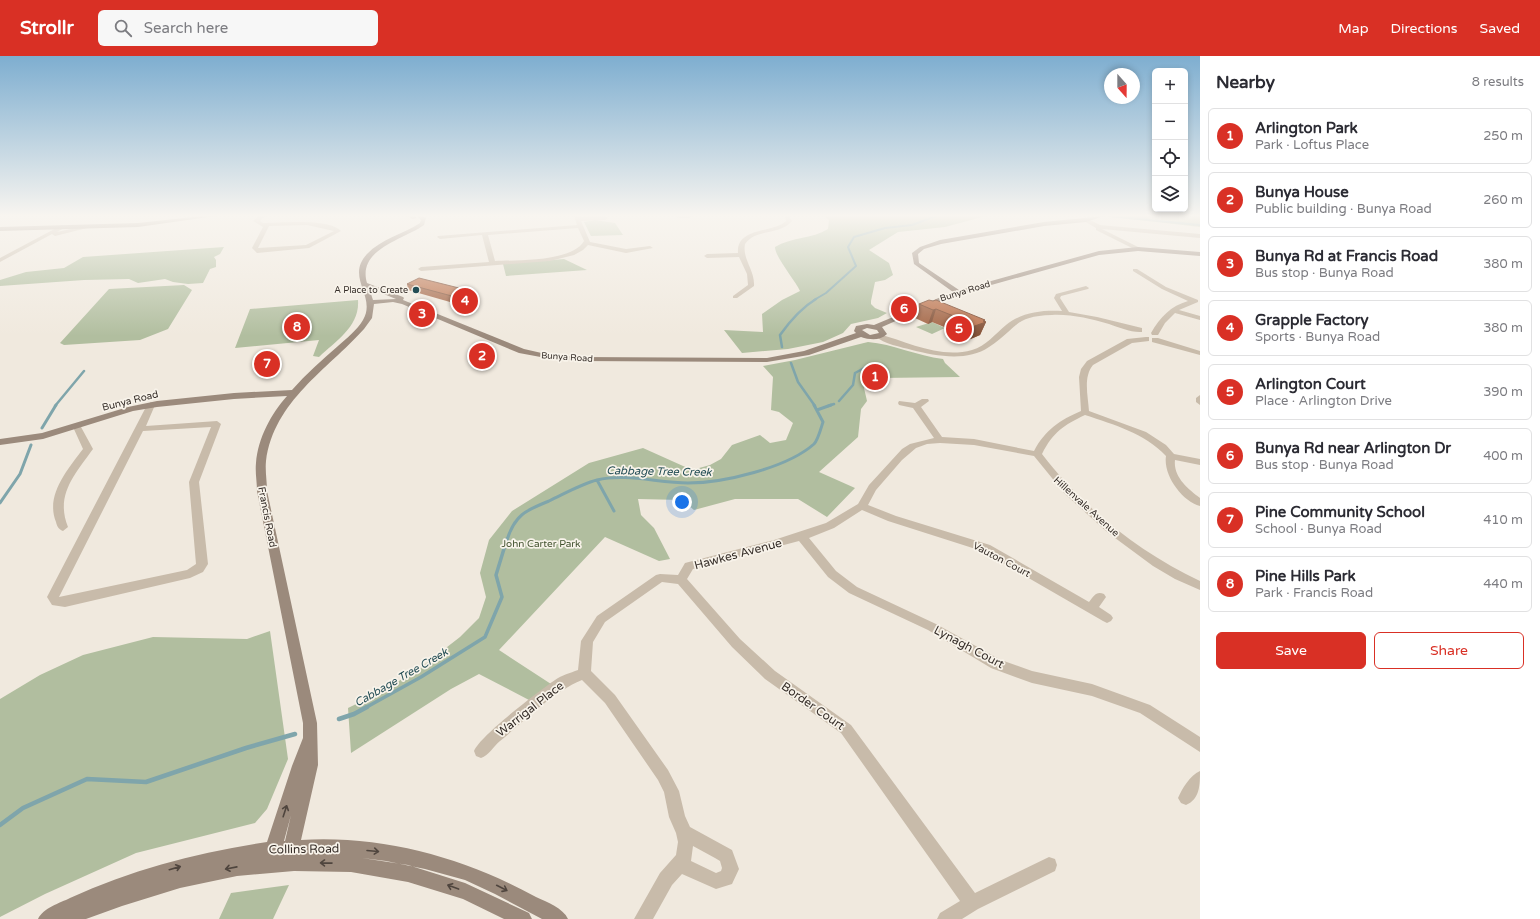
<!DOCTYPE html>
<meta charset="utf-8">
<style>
:root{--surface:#fff;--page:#f7f7f7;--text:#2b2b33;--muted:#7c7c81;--line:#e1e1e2;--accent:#d93025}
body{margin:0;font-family:"Varela Round",sans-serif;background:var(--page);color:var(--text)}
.controls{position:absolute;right:12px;top:12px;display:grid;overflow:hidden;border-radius:6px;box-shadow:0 2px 6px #0003}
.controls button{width:36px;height:36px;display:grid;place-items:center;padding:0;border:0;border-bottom:1px solid var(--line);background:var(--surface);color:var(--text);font:20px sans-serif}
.compass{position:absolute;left:1104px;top:12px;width:36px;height:36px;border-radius:50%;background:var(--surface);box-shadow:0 2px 6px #0003;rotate:159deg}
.you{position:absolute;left:682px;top:446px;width:14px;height:14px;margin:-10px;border:3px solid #fff;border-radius:50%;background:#1a73e8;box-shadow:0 0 0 6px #1a73e833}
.badge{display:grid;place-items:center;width:26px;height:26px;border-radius:50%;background:var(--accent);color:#fff;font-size:13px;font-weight:700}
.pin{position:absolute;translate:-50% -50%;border:2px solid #fff;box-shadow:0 1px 4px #0006}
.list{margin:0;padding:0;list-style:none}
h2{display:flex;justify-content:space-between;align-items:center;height:52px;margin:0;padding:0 16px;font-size:17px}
h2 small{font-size:13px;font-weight:400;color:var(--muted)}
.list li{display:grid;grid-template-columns:26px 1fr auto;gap:12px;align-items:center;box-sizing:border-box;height:56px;margin:0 8px 8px;padding:0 8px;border:1px solid var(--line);border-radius:6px}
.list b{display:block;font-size:15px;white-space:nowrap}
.list p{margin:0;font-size:13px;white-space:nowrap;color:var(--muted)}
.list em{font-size:13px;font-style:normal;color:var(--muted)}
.actions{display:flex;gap:8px;padding:12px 16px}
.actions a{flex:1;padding:9px 0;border:1px solid var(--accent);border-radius:6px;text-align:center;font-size:14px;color:var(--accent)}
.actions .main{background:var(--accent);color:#fff}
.icon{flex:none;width:22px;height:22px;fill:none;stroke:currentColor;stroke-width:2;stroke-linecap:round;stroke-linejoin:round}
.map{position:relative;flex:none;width:1200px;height:863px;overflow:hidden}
header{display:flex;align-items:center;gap:24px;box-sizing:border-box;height:56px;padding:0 20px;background:var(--accent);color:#fff}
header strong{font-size:19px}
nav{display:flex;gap:22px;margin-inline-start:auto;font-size:14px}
.search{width:280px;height:36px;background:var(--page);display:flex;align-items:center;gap:10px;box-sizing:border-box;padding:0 14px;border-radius:6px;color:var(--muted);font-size:15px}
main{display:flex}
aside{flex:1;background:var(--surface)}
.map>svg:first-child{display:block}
.green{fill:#b1be9f}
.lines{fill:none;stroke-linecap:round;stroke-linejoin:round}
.stream-far4{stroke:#7fa5ab;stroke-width:2}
.stream-far3{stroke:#7fa5ab;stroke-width:2.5}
.stream-far2{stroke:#7fa5ab;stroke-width:3}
.stream-far1{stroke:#7fa5ab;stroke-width:3.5}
.stream{stroke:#7fa5ab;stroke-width:4.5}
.street{fill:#c8bbaa;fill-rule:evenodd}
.secondary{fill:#9b8a7c;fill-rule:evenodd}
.wall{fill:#a36545}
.shaded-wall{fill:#845238}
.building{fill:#bd7550;stroke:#845238}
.oneway{stroke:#4f453e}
.poi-dot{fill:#224c54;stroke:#f8f3ea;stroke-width:1.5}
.labels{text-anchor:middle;stroke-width:3.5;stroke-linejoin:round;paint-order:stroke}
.far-poi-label{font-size:9px;fill:#362e29;stroke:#f8f3ea;text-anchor:end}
.far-street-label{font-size:9px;fill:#362e29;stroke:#f8f3ea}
.street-label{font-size:10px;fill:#362e29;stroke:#f8f3ea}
.park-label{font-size:10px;fill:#42522f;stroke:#f8f3ea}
.water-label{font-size:11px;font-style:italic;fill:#224c54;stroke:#f8f3ea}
.near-street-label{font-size:12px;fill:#362e29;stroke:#f8f3ea}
</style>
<header>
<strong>Strollr</strong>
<div class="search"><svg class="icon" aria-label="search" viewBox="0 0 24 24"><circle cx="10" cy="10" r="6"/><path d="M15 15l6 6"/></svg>Search here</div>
<nav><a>Map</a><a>Directions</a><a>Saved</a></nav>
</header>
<main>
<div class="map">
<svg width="1200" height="863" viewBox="0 0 1200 863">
<rect width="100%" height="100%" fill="#f0e9de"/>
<path class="green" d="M824,160h162l-41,11 -47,5 -29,18 20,13 4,12 -8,5 -10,2 -4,19v3l4,4 12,5 -9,5 -27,6 -8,9 -20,9 -35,7 -46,4 -18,-23 39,2 -1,-18 20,-14 18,-9c-5,-11 -25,-34 -25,-44 16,-10 37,-8 53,-18l1,-9z
M1116,160h84v11l-88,-10z
M595,164l20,3 8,12 -32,1 -7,-14z
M224,191l-4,7 -6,3 2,3v7l-6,2 -7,14 -15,1 -15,-2 -8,-3 -27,4 -9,-4 -45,1 -84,6v-6l26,-8 38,-4 19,-11z
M564,203l23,11 -81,6 -3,-12z
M184,229l8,5 -24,39 -28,11 -76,5 -4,-2 49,-54z
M358,244c2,26 -22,41 -39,57l-6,-1 6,-16 -84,8 15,-39z
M932,266l13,6 -13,6 -16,-7z
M868,286c25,2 49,14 75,17l2,4 15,14 -80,1 -16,10 3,13 -6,8 -3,28 -39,35 36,16 -28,29 -29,-18h-63l-41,11 -12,-10 -44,-1 3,16 13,13 16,31 -11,2 -54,-24 -106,113 52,34 -22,16 -50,-26 -28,15 -100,64 -3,-45 33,-16 39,-24 40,-31 19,-19 7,-21 -6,-24 9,-33 23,-29 77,-48 54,-15 49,22 18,-5 11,-6 11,-14 28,-10 10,8 16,-3 7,-17 -14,-11 -8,-2 2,-33 -10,-11 32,-6z
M270,575l18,128 -21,50 -12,14 -119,30 -91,41 -45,23v-218l40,-24 43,-20 70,-18 94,2z
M289,829l-16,34h-54l12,-26z"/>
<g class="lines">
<path class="stream-far4" d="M1109,160l91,9
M814,244l12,-7 30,-27 -8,-19 6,-10 31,-9 27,-3 24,-9"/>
<path class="stream-far3" d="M782,291l-2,-12c10,-14 21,-27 36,-36
M791,307l7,19 17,24
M839,345l14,-16 2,-12 11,-6
M55,350l29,-35
M828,350l6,-2"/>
<path class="stream-far2" d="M817,354l14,-5
M42,372l14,-23
M597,424l17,31
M0,447l20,-29 11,-29
M507,484c8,-26 20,-30 42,-39 15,-7 32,-17 48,-21 29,-7 61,3 91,3 35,0 99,-15 126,-39 4,-4 7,-16 9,-22l-9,-17"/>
<path class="stream-far1" d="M365,652l56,-31 64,-40 17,-40 -6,-22 11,-36"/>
<path class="stream" d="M339,663l15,-5 13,-7
M0,769l23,-17 64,-29 59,3 100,-34 49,-14"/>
<path class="street" d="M259,160h6l-5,5 3,2c17,0 66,-5 78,8l-32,17 -52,5 -5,-5 11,-21 -10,-6zM307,169l27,6 -28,14 -48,3 11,-22z
M574,160h4l1,1 26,-1 3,2 -3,2 -24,1 9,21 36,7 24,-3 3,2 -27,5 -38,-8 -5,5 -9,5 -24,6 -129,10 -3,-2 3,-2 68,-5 -7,-27 -42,4 -3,-2 1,-1 139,-11zM578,172l6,13c-12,21 -67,19 -89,20l-7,-26z
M675,160h18c-4,3 -14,3 -18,0z
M785,160h4l3,5c-13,15 -36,7 -47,23 -3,15 10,26 9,42l-17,12h-4v-2l15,-11 -1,-11 -8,-17 -32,1 -3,-2 3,-2 31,-1c-2,-24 30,-21 44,-29l4,-3z
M1084,163h4l12,6 100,9v4l-98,-9 38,19v2l-2,1 -42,-21v-2l-12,-7z
M62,169l2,1v2l-7,4 31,-7 3,2 -36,9 -3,-2 -52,28v-4z
M1133,213h4l29,18 32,13v2l-19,8 21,6v4l-25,-7 -10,10 -7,12h-6l-1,-2c9,-16 20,-27 37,-32l-26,-12 -29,-18z
M1086,230l3,2 -1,1 -27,7 -1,2 9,14 28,5 45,11v4c-10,1 -24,-5 -33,-8 -18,-5 -38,-10 -57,-9 -39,1 -35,14 -63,32 -22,15 -53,9 -77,3 -11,-3 -28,-6 -37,-14l4,-2c29,8 61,25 93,16 14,-4 23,-16 34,-25 16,-13 36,-15 56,-14l-8,-13 2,-4z
M1146,281h3v4l-17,2 -39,22c-10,12 -5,31 -4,46l57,21 20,13 8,9 26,5v6l-25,-5c-2,17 13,29 25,38v8c-18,-5 -37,-31 -34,-50 -22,-23 -51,-31 -81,-41 -21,10 -32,17 -43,39 41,54 97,98 158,127v9l-25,-11 -22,-13 -46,-34 -42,-38 -31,-38 -60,-11 -34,-2 -13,1 -11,4 -14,12 -26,30 -8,15 28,11 94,29 99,57c5,-6 7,-11 15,-8l2,3 -7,10 12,8 2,3 -2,3 -4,2 -4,-2 -121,-70 -94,-30 -26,-11 -28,18 -25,10 27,33 21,16 79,37 65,36 31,11 60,13 58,21 50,32v15l-60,-39 -48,-17 -60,-13 -41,-15 -63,-38 -79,-37 -21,-16 -29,-36 -106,28 -6,10 53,60 35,32 76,54 124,168 74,-36 6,2 2,6 -2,6 -77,38 -16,10h-25l3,-6 20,-12 -119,-168 -76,-54 -33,-32 -54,-63 -16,-2 -57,40 -12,20 -2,29 24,24 53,75 11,21 6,25 5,11 42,23 7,19 -7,15 -16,5 -34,-15 -10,11 -19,34h-19l26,-46 16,-18 2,-13 -2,-9 -7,-16 -5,-25 -6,-12 -53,-77 -23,-23c-31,13 -56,40 -82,61 -7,6 -11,14 -19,17l-5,-2 -2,-5c7,-16 65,-60 81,-71 7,-5 15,-7 23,-10l3,-29 16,-25 59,-41 4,-1 18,1 7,-12 89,-23 52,-17 32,-19 11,-19 33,-36 8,-5 24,-6 -21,-30 -14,-3 -1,-2 1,-2 16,2 7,-4h6l1,2 -8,6 21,30 32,2 60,12c11,-21 26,-31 47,-40l-2,-34 2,-8 6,-8 40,-22zM693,790l22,12 5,3 2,7 -1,3 -5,2 -25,-12z
M1152,282h6l42,13v4l-48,-13z
M1200,339v10l-4,-3v-4z
M151,346l4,3 -9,21 71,-5 4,3 -22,58 9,82 -5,8 -13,6 -125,29 -13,-2 -5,-8 100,-192zM211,371l-22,55 7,82 -9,6 -128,27 84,-166z
M77,368l4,3 12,22c-18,25 -38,46 -25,78l-5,4c-5,-2 -6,-5 -7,-9 -11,-27 12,-53 27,-73l-10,-22z
M1200,715c0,14 0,28 -14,34l-5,-2 -3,-5c4,-9 12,-23 22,-27z"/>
<path class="secondary" d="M202,160h14l-78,11 -138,4v-4l138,-4z
M408,160h6l3,2 -5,1z
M417,160h5l4,2 -2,7c-21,15 -67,24 -57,58l36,14 1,1 -1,2 121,49 22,5 32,3 189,1 37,-7 52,-18 -2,-2 2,-5 11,-2 7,1 79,-33 -39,-28 -2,-11 8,-6 20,-7 104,-18 60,-6 -18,6 -42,4 -103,18 -17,5 -6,5 1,9 40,27 140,-39 39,-4 62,5v4l-62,-5 -39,4 -147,41 -70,31 5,7c-7,7 -17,6 -26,3l-52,18 -42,7 -189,-1 -32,-3 -27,-5 -117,-49 -9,-2 -19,2 -2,14 -8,11c-37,41 -90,72 -98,132 -1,10 1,20 1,30l50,232 1,42 -17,75c82,-5 164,18 235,57 11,5 27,11 32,22h-26l-47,-25 -30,-14 -40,-11 -39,-8 -24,-3 46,7 57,18 64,30 3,6h-28l-41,-20 -55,-17 -57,-10 -57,-1 -57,5 -57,12 -58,18 -36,13h-48c5,-11 22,-16 32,-21 63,-29 129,-46 197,-56l25,-76 11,-28v-15l-46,-232c0,-9 -2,-19 -1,-28 2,-25 15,-49 31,-67l-53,3 -77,8 -24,4 -90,28 -43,6v-6l42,-6 86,-26 29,-6 77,-8 58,-3c14,-16 30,-30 46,-44 9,-8 19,-16 25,-26 14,-24 -18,-42 4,-66 14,-15 36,-20 53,-31l1,-3zM369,232l27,11 -23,1zM867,272l10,2 2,3 -9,2 -8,-5zM291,759l-6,26h-1z"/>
</g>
<path class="wall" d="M407,228l69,14 -12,8 -56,-16z
M919,248l66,17 1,1 -6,13 -19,8 -14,-7 2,-7 -17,-7 -4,2 -13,-6z
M491,292l1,7 -11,6 -10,-4 -1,-7z"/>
<path class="shaded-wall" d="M475,236l1,6 -12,8 -1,-7z
M936,253l-4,13 -4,2 5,-14z
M985,264l-1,2h2l-6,13 -19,8 5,-14z
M491,292l1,7 -11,6 -1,-7z"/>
<path class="building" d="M419,222l56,14 -12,7 -56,-15z
M929,244l4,1 3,-1 49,20 -2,1 3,1 -20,7 -15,-6 6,-3 -4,-2 3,-1 -20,-8 -3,1 -14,-6z
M481,288l10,4 -11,6 -10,-4z"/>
<defs><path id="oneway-shaft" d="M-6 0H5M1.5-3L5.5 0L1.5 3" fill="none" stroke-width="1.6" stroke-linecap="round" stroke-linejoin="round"/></defs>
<g class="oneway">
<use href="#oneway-shaft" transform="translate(285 755) rotate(-72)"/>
<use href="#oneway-shaft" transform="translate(373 795) rotate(5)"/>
<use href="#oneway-shaft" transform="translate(326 807) rotate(-179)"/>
<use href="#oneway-shaft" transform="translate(175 812) rotate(-16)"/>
<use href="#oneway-shaft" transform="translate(231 812) rotate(169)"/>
<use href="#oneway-shaft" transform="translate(453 831) rotate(-160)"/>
<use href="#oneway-shaft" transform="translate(502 832) rotate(27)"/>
</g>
<linearGradient id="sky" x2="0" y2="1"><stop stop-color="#7eaed0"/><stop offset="0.57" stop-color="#f8f5f0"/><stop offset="1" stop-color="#f8f5f0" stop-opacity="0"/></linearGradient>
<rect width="1200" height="280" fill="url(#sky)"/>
<circle class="poi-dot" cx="416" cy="234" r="4"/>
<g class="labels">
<g class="far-poi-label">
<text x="408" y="237">A Place to Create</text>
</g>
<g class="far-street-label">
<text transform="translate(965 235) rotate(-17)" y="3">Bunya Road</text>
<text transform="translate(567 301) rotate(4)" y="3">Bunya Road</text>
</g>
<g class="street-label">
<text transform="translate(130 344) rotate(-14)" y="4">Bunya Road</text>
<text transform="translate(1087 450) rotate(42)" y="4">Hillenvale Avenue</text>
<text transform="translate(268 461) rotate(79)" y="4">Francis Road</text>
<text transform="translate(1002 503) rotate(28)" y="4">Vauton Court</text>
</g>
<g class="park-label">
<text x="541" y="491">John Carter Park</text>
</g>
<g class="water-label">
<text transform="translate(659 415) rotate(1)" y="4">Cabbage Tree Creek</text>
<text transform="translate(401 621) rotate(-30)" y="4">Cabbage Tree Creek</text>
</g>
<g class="near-street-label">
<text transform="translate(738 498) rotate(-15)" y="4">Hawkes Avenue</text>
<text transform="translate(969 591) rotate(28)" y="4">Lynagh Court</text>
<text transform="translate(813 650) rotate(35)" y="4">Border Court</text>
<text transform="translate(530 653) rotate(-38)" y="4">Warrigal Place</text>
<text transform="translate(304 793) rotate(-1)" y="4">Collins Road</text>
</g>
</g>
</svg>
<div class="controls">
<button>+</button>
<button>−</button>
<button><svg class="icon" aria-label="locate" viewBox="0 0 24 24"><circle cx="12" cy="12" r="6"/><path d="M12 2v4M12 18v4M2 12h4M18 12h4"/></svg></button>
<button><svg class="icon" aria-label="layers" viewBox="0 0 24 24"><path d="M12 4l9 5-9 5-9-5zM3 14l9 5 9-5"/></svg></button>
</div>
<svg class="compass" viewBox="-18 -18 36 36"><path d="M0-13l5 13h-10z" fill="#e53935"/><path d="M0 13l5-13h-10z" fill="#7c7c81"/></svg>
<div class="you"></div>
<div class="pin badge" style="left:875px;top:321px">1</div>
<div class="pin badge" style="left:482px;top:300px">2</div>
<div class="pin badge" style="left:422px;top:258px">3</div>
<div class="pin badge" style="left:465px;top:245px">4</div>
<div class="pin badge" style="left:959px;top:273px">5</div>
<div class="pin badge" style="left:904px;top:253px">6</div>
<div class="pin badge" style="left:267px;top:308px">7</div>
<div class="pin badge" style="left:297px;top:271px">8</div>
</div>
<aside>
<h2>Nearby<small>8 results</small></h2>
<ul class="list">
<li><span class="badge">1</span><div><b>Arlington Park</b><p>Park · Loftus Place</p></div><em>250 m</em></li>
<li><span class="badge">2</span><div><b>Bunya House</b><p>Public building · Bunya Road</p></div><em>260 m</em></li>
<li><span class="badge">3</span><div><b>Bunya Rd at Francis Road</b><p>Bus stop · Bunya Road</p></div><em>380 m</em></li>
<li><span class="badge">4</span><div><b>Grapple Factory</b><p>Sports · Bunya Road</p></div><em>380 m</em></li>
<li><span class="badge">5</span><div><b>Arlington Court</b><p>Place · Arlington Drive</p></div><em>390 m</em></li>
<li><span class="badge">6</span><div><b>Bunya Rd near Arlington Dr</b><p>Bus stop · Bunya Road</p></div><em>400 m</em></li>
<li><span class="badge">7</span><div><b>Pine Community School</b><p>School · Bunya Road</p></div><em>410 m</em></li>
<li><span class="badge">8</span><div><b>Pine Hills Park</b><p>Park · Francis Road</p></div><em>440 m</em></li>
</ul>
<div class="actions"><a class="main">Save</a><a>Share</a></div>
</aside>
</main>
